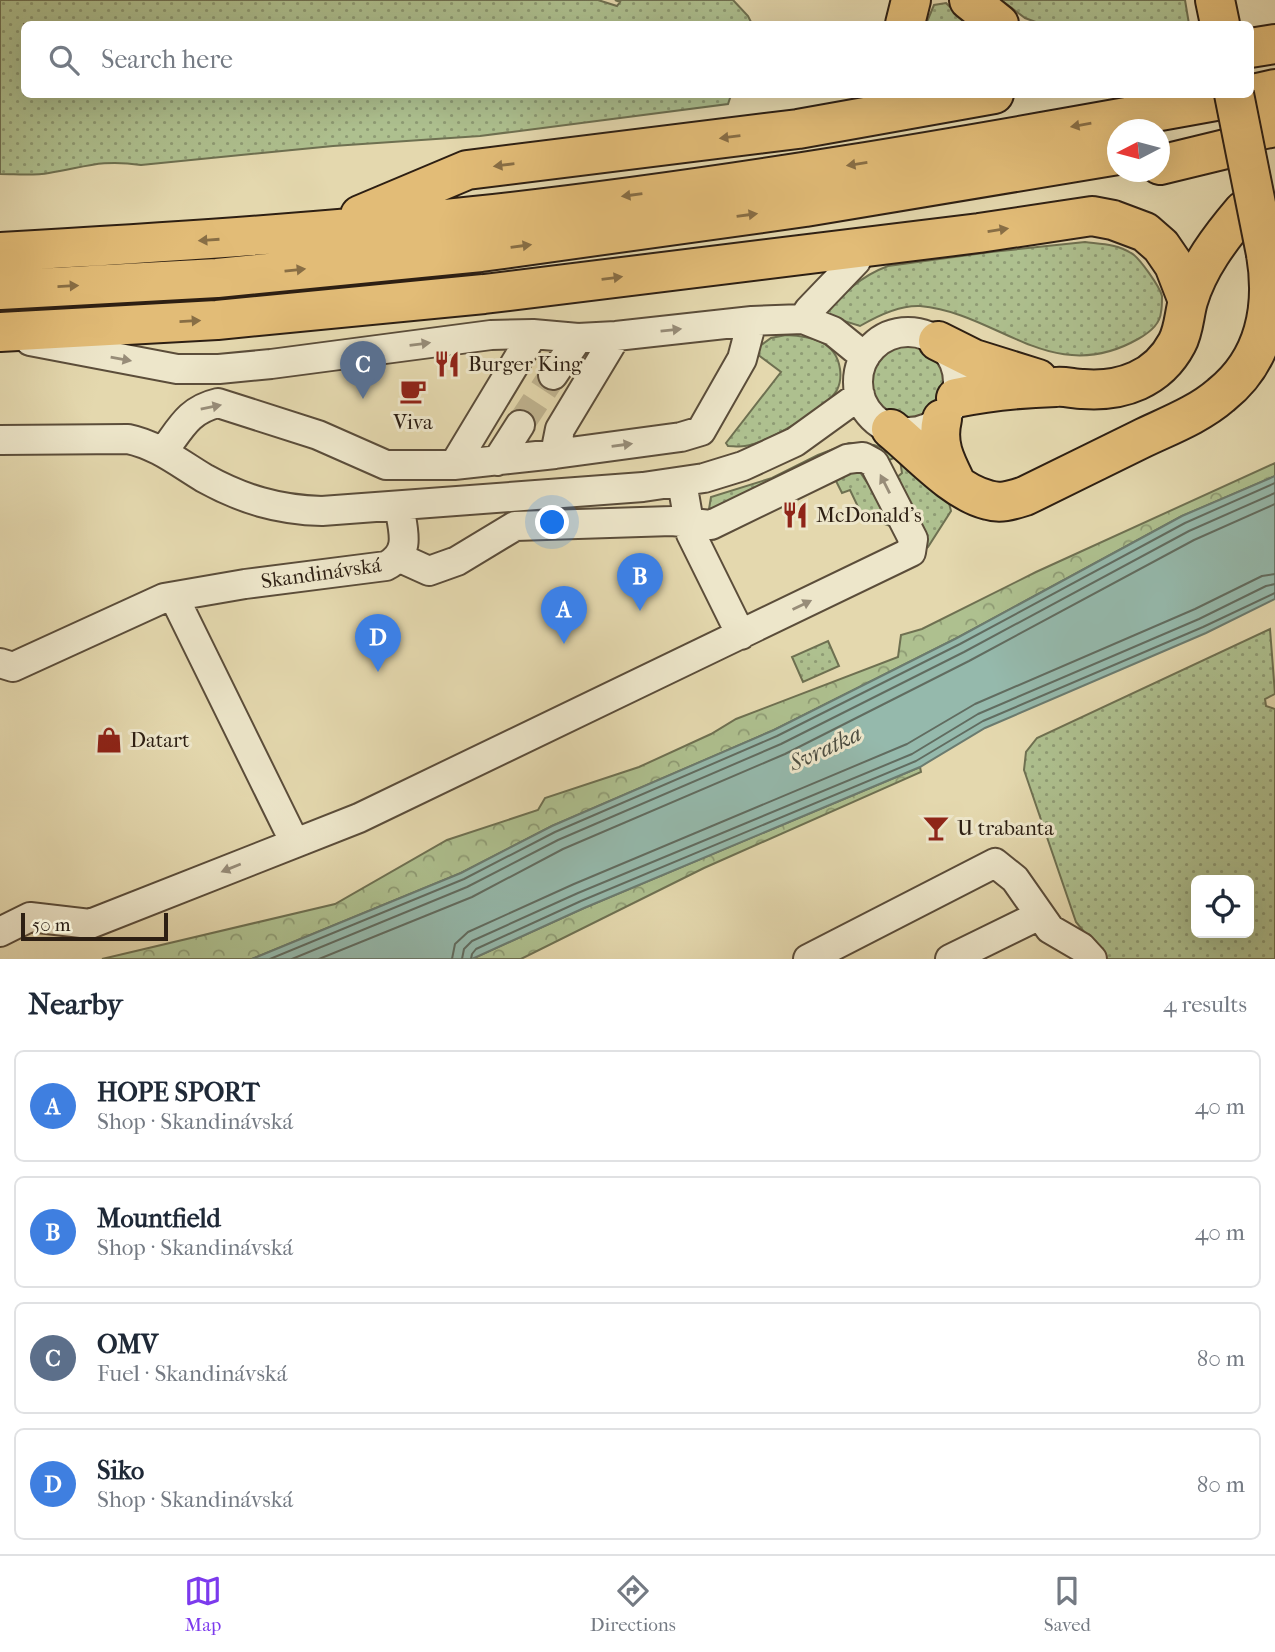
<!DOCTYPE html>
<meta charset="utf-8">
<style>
:root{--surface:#fff;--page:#f6f6f7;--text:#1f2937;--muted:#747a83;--line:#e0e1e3;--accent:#7c3aed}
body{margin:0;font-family:"IM FELL French Canon",serif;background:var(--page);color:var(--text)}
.controls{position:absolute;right:21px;bottom:21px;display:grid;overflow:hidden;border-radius:10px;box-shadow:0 7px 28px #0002}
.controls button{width:63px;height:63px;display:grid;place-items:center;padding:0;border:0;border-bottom:2px solid var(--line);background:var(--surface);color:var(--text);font:35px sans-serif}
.compass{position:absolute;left:1107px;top:119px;width:63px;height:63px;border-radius:50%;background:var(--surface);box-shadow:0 7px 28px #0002;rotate:264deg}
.scale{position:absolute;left:21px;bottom:18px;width:147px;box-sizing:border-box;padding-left:7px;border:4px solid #2d1f13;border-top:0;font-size:19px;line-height:24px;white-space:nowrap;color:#2d1f13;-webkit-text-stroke:5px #ede6ca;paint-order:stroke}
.you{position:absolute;left:553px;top:523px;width:24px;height:24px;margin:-18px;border:5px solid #fff;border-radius:50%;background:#1a73e8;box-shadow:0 0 0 10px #1a73e833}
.badge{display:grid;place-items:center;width:46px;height:46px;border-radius:50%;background:var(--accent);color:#fff;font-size:23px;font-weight:700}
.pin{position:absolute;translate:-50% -58px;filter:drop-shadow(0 2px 4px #0008)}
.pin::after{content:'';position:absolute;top:37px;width:24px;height:21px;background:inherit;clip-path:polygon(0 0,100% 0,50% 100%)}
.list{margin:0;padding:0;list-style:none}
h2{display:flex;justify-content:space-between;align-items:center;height:91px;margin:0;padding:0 28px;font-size:30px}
h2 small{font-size:23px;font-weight:400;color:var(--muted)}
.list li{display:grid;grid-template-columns:46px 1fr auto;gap:21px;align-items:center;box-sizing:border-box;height:112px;margin:0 14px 14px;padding:0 14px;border:2px solid var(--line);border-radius:10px}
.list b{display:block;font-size:26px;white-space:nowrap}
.list p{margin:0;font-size:23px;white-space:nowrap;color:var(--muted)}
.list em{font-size:23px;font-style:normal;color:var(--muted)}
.icon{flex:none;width:38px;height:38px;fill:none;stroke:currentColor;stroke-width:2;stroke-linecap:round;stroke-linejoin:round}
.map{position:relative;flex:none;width:1275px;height:959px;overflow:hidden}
.search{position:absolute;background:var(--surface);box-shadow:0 7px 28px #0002;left:21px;right:21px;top:21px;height:77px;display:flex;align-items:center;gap:18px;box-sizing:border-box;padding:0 24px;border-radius:10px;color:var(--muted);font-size:26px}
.sheet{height:595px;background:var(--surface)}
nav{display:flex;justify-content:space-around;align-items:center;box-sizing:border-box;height:98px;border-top:2px solid var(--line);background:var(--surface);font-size:19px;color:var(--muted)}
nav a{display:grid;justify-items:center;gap:4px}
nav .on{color:var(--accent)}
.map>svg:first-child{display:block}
.green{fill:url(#green-dots);stroke:#6e7051;stroke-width:2;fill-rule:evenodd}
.forest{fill:url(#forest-crowns);stroke:#6e7051;stroke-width:2}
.water{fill:#95b9ac;stroke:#6b7b6f;stroke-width:2}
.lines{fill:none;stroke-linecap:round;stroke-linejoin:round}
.shore{stroke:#616c60;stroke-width:2}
.minor-tunnel{stroke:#bfb38f;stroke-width:28;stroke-dasharray:28 14;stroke-linecap:butt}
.minor-casing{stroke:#5b4d3a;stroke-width:32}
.highway-casing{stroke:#2d1f13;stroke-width:42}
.minor{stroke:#ede6ca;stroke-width:28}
.highway{stroke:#e2bc77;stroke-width:38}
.highway-bridge-casing{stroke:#2d1f13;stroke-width:42;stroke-linecap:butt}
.highway-bridge{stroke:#e2bc77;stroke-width:38}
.oneway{fill:#886e45}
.oneway2{fill:#978c78}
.labels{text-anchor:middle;stroke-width:6;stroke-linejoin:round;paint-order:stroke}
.poi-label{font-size:21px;fill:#2d1f13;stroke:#ede6ca;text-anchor:start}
.street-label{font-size:21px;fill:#2d1f13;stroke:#ede6ca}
.water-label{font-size:23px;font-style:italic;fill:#4c4d41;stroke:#ede6ca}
</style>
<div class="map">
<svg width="1275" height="959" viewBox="0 0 1275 959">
<defs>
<pattern id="green-dots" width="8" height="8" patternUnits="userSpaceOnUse" patternTransform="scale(1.75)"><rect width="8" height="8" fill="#aec08f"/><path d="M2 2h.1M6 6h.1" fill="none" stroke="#8e9b74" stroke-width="1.8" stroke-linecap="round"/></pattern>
<pattern id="forest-crowns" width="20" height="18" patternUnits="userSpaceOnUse" patternTransform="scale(1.75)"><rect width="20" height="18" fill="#aec08f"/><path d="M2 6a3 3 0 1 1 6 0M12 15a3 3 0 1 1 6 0" fill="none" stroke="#8e9b74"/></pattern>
</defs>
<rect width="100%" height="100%" fill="#e4d8ae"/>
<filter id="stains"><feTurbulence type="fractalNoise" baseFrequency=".00286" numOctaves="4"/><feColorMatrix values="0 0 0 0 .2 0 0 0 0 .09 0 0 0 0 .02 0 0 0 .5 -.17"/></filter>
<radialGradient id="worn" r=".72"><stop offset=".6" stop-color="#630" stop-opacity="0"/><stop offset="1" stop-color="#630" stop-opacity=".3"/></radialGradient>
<path class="green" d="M0,0h598l19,6 3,-4 -5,-2h118l15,16 4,8h-728v70l707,1 -3,9 -248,32 -147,10 -192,19c-40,-6 -55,2 -92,8 -16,3 -33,1 -49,1z
M1001,0h184l4,24h-148l-16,-6z
M946,3l21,21h-41l8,-19z
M1085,242c16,2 32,2 46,11 8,4 29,34 31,43 0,5 0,12 -1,16 -1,13 -12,21 -23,27 -86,49 -139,-26 -218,-33 -21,-1 -43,10 -60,20l-35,-11c18,-22 36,-39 63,-49l103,-14z
M786,335c25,1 50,6 54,34 1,7 0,15 -3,21 -11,19 -71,53 -92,56 -6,1 -12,0 -17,0l-2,-3 55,-71 -28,-21 18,-13z
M872 382a36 36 0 1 1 72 0a36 36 0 1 1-72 0Z
M849,443l25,2 17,6 58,52 2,8 -23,36 -6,4 -32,-68 12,-10 -2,-13 -6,-2 -13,5 -172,46 2,-12 61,-19 46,-23z
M854,463l14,21 13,6 16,31 -7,5 -32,-11 3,-2 -11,-23 -8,3 -10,-20z
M1270,629l5,65 -10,5 1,7 9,3v250h-169l-30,-37 -52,-152 2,-18 11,-14zM1196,880h53v53h-53z
M828,641l11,25 -36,16 -11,-25z"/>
<path class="forest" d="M1275,463v13l-93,40 -225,122 -183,92 -222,96 -91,47 -209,86h-150l233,-55 112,-64 91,-30 7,-12 94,-31 72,-33 25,-15 162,-62 3,-22 21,-6 114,-57z
M920,767l1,5 -217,96 -183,91h-49l112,-51z"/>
<path class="water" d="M1275,476v123l-69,34 -221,95 -65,39 -336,141 -112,51h-220l209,-86 91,-47 222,-96 183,-92 225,-122z"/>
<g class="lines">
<path class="shore" d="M270,959l194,-80 91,-47 222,-96 183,-92 225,-121 90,-40
M292,959l175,-72 91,-47 223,-96 183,-92 225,-121 86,-38
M319,959l153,-62 91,-48 222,-95 184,-93 225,-121 81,-36
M452,959l3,-15 13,-12 106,-48 333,-140 68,-40 220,-95 67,-33 13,-2
M462,959l2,-10 8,-8 106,-48 334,-139 66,-40 221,-95 67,-33 9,-2
M471,959l1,-5 4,-5 105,-48 335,-140 67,-40 220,-94 72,-34"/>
<path class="minor-tunnel" d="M520,425l33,-50"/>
<g class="minor-casing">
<path id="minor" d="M803,319l6,-9 47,-49
M858 382a50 50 0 1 1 100 0a50 50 0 1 1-100 0Z
M30,341l147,28h42l52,-5 220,-29 42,-1 45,4 38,-2 136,-15 51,-2 30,12 32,26
M553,375l25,-37
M0,440l128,-1c29,6 51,24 76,39 38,21 74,32 118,33l321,-24 61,-9 39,-12 52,-24 65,-47
M163,452c18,-24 25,-42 55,-49l100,32 68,30h68l101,-11 5,-25 56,-93
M555,454l126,-17 20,-6 41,-72 10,-38
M497,461l23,-36
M454,465l79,-131
M682,482l9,52 50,101
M174,597l121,246
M0,663l13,4 151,-69 81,-14 141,-18c26,-13 17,-36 13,-60
M0,932l30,-15 60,7 269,-106 552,-266 2,-13 -39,-76 -11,-6 -16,2 -136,66 -39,-4 -157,5 -58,35 -28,10 -31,-14
M808,959l187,-96 20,16 35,50 31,18 11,12
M950,959l90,-44"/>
</g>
<g class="highway-casing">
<path id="highway" d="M969,0l30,24
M1215,0l5,24
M905,24l6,-24
M1250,48l25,-4
M1253,94l22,-5
M1260,130l15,-3
M1160,165l70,-17
M360,215l107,-45 331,-41 196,-35
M0,252c159,-9 317,-19 475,-36 250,-27 498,-71 746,-116
M0,290l217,-12 264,-26 324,-45 313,-52
M0,332l217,-12 267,-26 495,-61 113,-17 21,4 32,12 16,14 13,19 14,36
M938,341l36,18 64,20
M956,398c33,-7 66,-10 100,-11 9,-1 18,2 27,2 39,3 75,-10 94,-46 7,-13 7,-28 11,-42 10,-34 32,-63 55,-90
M942,419c-6,25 3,42 14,64
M891,429c27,22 63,63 97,71 13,4 24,0 37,-4 39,-19 77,-38 116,-57 27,-13 57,-24 80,-44 44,-35 54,-88 45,-141"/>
</g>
<use href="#minor" class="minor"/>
<use href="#highway" class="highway"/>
<g class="highway-bridge-casing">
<path id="highway-bridge" d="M1234,94l32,160"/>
</g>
<use href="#highway-bridge" class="highway-bridge"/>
</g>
<defs><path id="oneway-solid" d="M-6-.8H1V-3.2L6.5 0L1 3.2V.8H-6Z" transform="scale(1.75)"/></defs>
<g class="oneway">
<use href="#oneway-solid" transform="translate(1081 125) rotate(170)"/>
<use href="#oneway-solid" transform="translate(730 137) rotate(173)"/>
<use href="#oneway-solid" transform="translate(857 164) rotate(171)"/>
<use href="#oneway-solid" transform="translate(504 165) rotate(173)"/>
<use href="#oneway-solid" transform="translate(632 195) rotate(172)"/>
<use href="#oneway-solid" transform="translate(747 215) rotate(-8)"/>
<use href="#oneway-solid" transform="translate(998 230) rotate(-9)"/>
<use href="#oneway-solid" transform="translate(209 240) rotate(176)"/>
<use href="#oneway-solid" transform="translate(521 246) rotate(-8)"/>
<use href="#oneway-solid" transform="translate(295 270) rotate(-6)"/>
<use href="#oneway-solid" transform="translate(612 278) rotate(-7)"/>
<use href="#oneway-solid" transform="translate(68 286) rotate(-3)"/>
<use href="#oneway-solid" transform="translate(190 321) rotate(-3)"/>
</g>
<g class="oneway2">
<use href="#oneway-solid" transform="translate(671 330) rotate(-6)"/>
<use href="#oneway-solid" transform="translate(420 344) rotate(-7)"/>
<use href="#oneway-solid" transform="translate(121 359) rotate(10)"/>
<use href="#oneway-solid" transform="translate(211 407) rotate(-11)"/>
<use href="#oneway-solid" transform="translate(622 445) rotate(-8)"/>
<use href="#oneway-solid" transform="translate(885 484) rotate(-117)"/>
<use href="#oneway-solid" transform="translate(802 605) rotate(-26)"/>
<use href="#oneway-solid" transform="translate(231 868) rotate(158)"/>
</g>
<defs>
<g id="restaurant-bare" transform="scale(2.1)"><path d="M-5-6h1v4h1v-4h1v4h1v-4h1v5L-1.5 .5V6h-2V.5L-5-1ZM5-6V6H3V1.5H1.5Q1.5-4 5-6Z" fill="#8f2418" stroke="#ede6ca" stroke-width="2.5" paint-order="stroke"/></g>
<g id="cafe-bare" transform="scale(2.1)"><path d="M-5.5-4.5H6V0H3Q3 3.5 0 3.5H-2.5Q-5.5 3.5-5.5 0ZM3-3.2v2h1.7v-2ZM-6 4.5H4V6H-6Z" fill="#8f2418" stroke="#ede6ca" stroke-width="2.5" paint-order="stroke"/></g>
<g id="shop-bare" transform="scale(2.1)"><path d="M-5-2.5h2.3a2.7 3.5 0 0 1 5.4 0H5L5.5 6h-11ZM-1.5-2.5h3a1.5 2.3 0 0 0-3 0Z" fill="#8f2418" stroke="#ede6ca" stroke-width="2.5" paint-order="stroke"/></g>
<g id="bar-bare" transform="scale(2.1)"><path d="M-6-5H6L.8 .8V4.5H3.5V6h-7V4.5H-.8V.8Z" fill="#8f2418" stroke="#ede6ca" stroke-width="2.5" paint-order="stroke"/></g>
</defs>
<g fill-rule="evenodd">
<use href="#restaurant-bare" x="447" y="364"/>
<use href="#cafe-bare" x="413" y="391"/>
<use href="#restaurant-bare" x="795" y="515"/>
<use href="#shop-bare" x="109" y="740"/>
<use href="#bar-bare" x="936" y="828"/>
</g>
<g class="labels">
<g class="poi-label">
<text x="468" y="371">Burger King</text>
<text x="413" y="429" text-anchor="middle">Viva</text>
<text x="816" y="522">McDonald's</text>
<text x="130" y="747">Datart</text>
<text x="957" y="835">U trabanta</text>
</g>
<g class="street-label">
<text transform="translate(321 573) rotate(-8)" y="7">Skandinávská</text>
</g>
<g class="water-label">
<text transform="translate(825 748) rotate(-25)" y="8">Svratka</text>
</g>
</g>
<rect width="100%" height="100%" filter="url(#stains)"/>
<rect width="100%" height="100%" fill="url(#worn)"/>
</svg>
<div class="controls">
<button><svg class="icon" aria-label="locate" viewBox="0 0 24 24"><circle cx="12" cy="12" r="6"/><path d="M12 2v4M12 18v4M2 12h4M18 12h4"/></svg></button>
</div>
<svg class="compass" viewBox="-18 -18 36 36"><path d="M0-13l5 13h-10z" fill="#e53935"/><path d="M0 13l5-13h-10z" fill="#747a83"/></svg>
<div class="scale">50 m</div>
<div class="you"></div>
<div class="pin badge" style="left:564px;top:644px;background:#3f7fe0">A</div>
<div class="pin badge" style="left:640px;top:611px;background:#3f7fe0">B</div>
<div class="pin badge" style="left:363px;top:399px;background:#5c6f8a">C</div>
<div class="pin badge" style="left:378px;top:672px;background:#3f7fe0">D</div>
<div class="search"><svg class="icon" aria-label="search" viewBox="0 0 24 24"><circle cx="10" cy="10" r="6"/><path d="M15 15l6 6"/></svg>Search here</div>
</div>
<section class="sheet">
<h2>Nearby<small>4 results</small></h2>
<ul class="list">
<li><span class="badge" style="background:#3f7fe0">A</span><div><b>HOPE SPORT</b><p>Shop · Skandinávská</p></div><em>40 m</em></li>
<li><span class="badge" style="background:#3f7fe0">B</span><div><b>Mountfield</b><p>Shop · Skandinávská</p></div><em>40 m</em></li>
<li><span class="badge" style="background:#5c6f8a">C</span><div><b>OMV</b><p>Fuel · Skandinávská</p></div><em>80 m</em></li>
<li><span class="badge" style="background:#3f7fe0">D</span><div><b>Siko</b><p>Shop · Skandinávská</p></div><em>80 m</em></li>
</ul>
</section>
<nav>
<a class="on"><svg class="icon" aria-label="map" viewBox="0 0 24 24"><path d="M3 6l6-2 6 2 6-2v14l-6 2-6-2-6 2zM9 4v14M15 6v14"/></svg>Map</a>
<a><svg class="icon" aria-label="directions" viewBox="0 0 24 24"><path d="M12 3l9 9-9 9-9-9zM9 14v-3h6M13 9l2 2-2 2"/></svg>Directions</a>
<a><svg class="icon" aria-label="saved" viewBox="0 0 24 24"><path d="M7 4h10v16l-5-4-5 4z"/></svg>Saved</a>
</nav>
